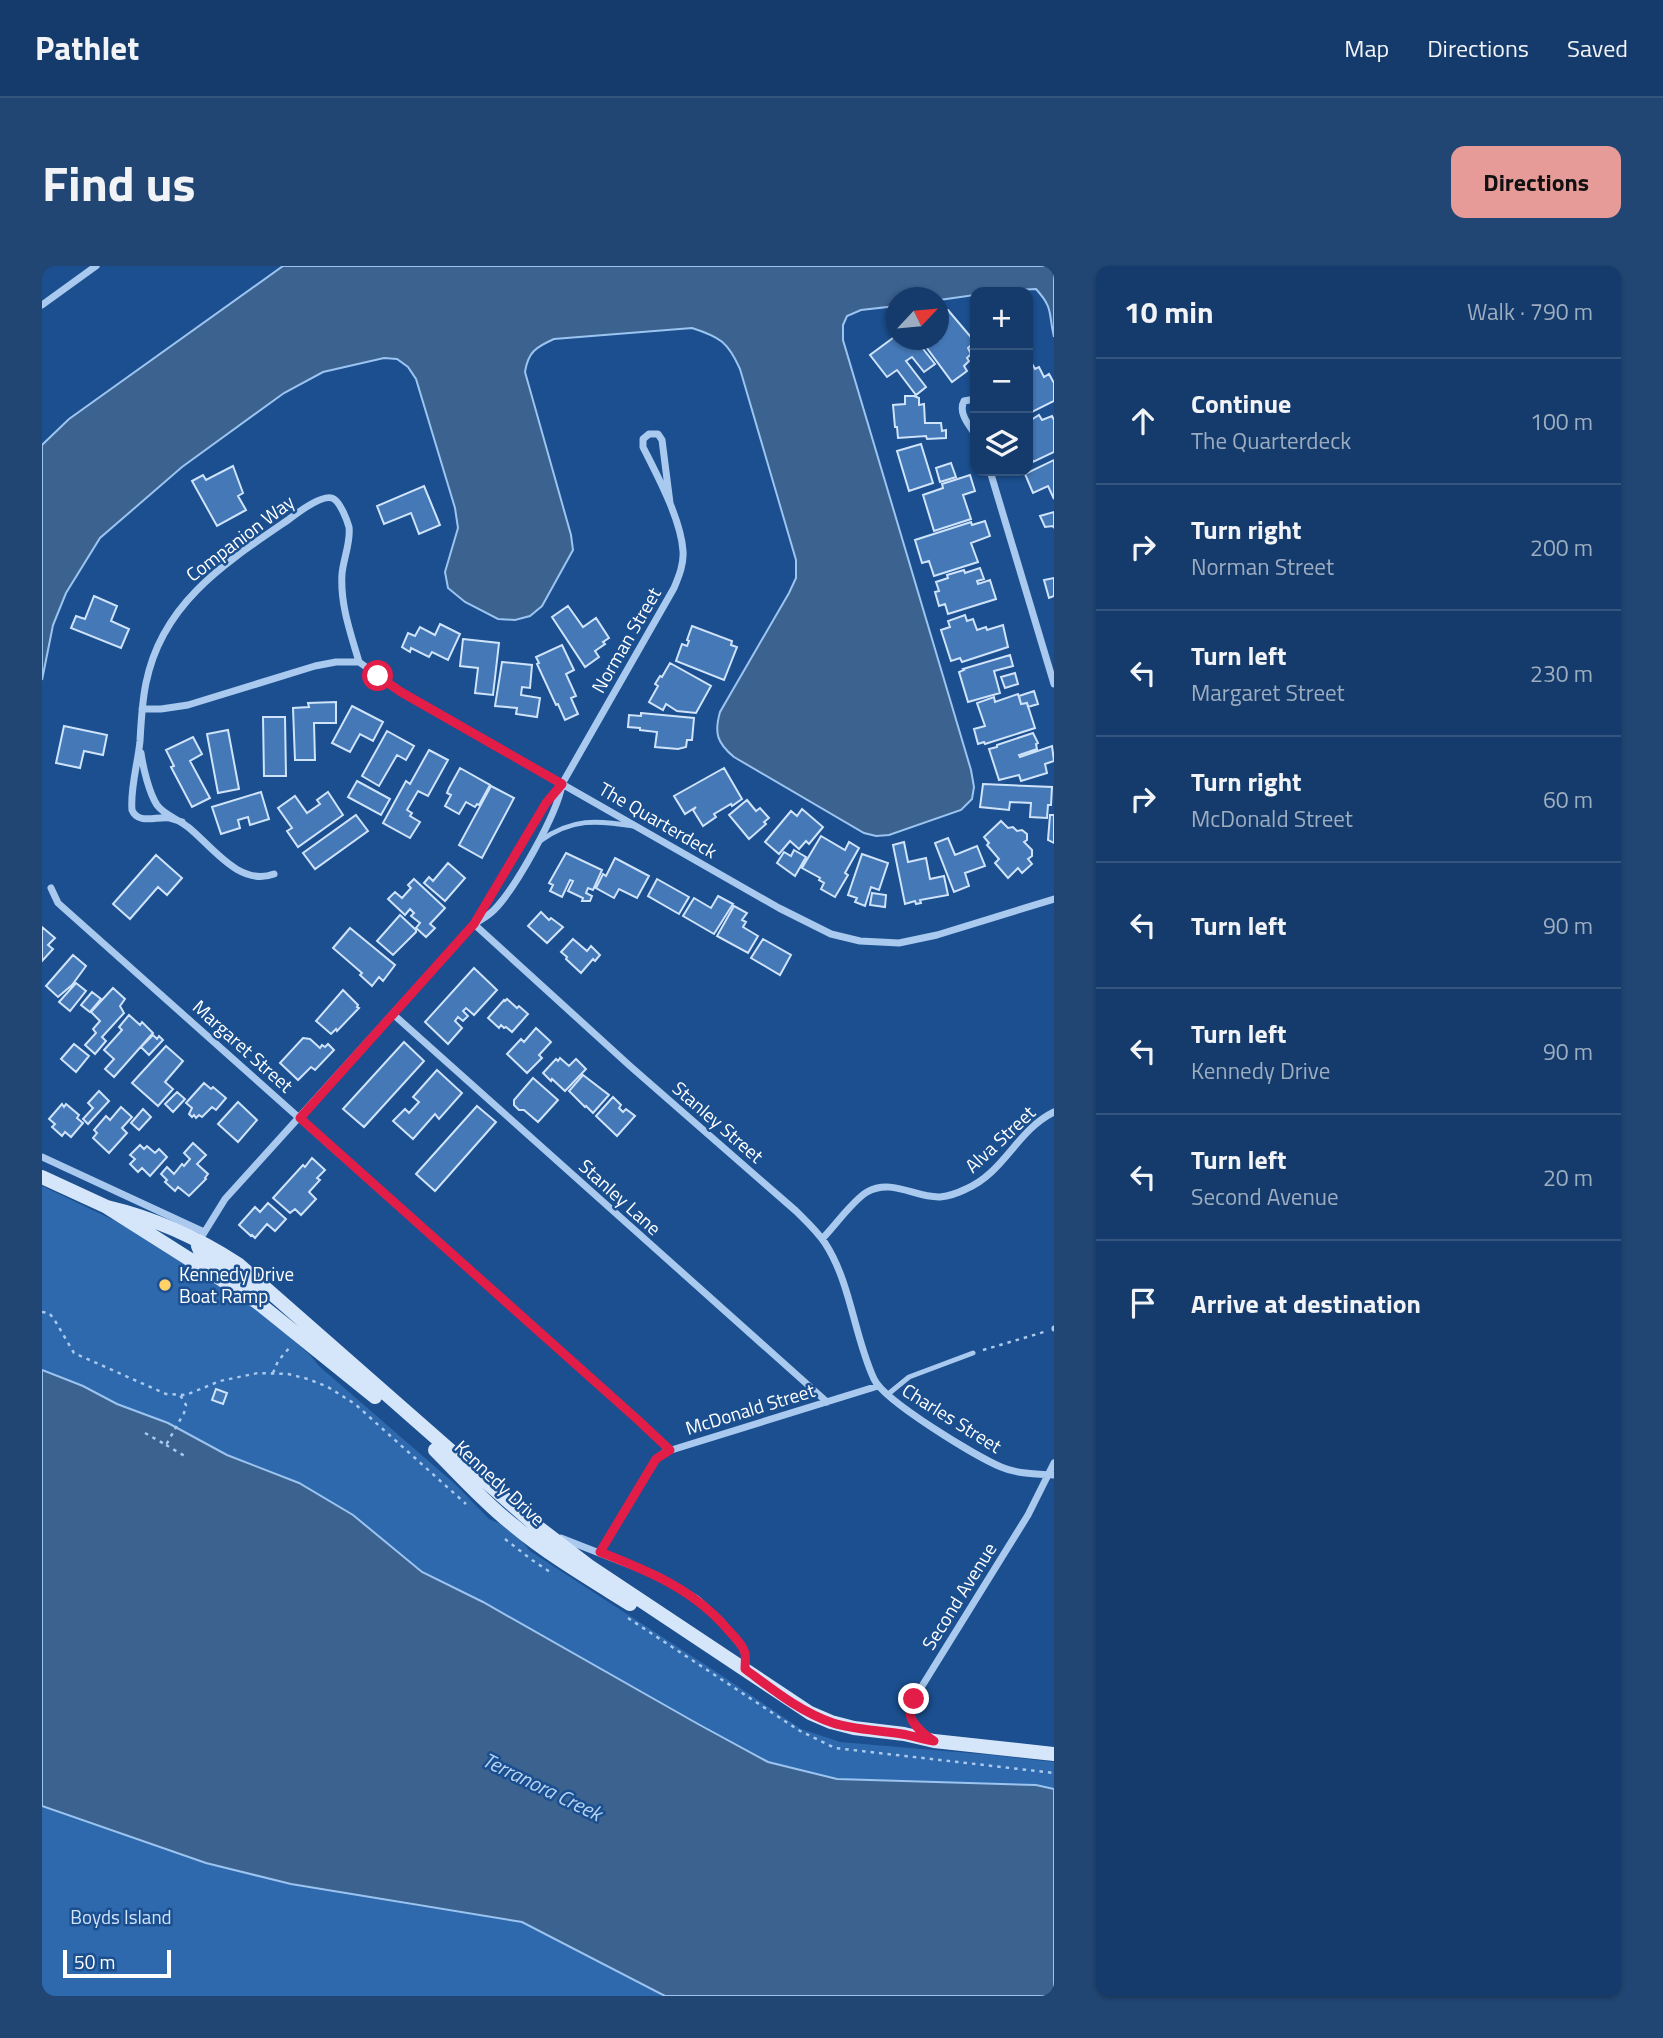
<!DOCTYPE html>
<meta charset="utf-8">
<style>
:root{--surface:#143b6b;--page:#214673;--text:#f1f3f6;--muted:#9dadc1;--line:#33557e;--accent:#e69b98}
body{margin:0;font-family:"Titillium Web",sans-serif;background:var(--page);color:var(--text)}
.controls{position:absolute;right:21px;top:21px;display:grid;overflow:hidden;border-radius:14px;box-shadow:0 2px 5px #0004}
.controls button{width:63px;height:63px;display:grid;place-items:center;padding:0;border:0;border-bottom:2px solid var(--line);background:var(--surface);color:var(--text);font:35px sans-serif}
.compass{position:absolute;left:844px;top:21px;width:63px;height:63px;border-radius:50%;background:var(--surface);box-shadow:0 2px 5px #0004;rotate:64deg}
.scale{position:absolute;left:21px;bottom:18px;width:108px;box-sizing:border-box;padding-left:7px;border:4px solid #fff;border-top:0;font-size:19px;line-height:24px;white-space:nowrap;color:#fff;-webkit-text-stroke:5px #1b4f8f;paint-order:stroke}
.stop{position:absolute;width:21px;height:21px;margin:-16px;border:5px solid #e11d48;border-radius:50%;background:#fff}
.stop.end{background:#e11d48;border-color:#fff;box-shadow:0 2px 7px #0008}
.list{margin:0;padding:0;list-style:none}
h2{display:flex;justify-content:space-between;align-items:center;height:91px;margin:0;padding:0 28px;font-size:30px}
h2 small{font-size:23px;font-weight:400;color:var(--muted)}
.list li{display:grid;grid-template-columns:46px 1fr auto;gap:21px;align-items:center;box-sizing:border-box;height:126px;padding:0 28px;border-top:2px solid var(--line)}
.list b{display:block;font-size:26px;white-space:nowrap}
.list p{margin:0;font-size:23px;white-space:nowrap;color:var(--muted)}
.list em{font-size:23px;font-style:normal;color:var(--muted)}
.icon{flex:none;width:38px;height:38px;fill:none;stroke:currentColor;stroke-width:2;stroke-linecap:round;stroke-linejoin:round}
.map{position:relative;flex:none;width:1012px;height:1730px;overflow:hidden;border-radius:14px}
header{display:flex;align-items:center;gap:42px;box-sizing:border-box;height:98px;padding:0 35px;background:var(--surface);border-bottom:2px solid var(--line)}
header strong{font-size:33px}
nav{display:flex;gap:38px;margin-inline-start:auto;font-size:24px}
.intro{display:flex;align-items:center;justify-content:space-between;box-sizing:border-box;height:168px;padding:0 42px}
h1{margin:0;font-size:49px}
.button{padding:18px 32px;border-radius:14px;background:var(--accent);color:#111;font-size:24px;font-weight:700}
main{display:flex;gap:42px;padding:0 42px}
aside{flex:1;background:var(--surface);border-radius:14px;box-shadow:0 2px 5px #0004}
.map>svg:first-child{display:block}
.green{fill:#2e69ad}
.water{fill:#3c6290;stroke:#9cc4f0;stroke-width:2}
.building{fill:#4478b7;stroke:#cfe3fa;stroke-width:2}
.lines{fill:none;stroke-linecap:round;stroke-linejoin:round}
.path{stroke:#a9c9ee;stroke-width:2.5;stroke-dasharray:3.5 5;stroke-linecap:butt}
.lane{stroke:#a9c9ee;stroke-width:5}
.street{stroke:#a9c9ee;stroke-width:7}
.secondary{stroke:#d6e6fa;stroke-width:14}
.route{stroke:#e11d48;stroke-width:9}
.poi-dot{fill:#ffd166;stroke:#1b4f8f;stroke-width:2.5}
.labels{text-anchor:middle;stroke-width:5;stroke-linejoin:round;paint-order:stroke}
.street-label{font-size:19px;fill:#fff;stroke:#1b4f8f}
.poi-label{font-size:19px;fill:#fff;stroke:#1b4f8f;text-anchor:start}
.park-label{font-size:19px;fill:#cfe3fa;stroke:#1b4f8f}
.water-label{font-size:21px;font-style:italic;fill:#b5d3f5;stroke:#1b4f8f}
</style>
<header>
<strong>Pathlet</strong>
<nav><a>Map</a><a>Directions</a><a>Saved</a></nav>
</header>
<div class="intro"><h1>Find us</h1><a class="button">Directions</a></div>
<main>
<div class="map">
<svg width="1012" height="1730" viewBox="0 0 1012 1730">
<rect width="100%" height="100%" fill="#1b4f8f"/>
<path class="green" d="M0,920l101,48 102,67 32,24 33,30 9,11 136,118 34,35 14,6 18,15 9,11 191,124 80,54 39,13 152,13 62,7v27l-18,-4 -199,-6 -69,-17 -70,-38 -215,-122 -61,-30 -69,-57 -54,-32 -72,-28 -59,-32 -51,-19 -34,-18 -41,-16z
M0,1540l164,57 206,42 110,17 143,74h-623z"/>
<path class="water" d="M241,0h771v71c-6,-25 0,-28 -18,-48l-61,3v3l-36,5v-2h-42l-1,8 -35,4 -14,6 -4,9v15l128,430 3,17 -2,12 -11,11 -72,25 -13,1 -12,-3 -130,-76c-17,-14 -20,-24 -14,-45l69,-119 7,-15v-18l-56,-191c-12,-27 -20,-32 -48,-41l-138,11c-18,8 -26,13 -29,33l46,163 2,15 -31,56 -12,10 -15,4 -17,-1 -33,-17 -17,-14 -3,-16 13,-44 -3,-20 -39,-129 -8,-12 -11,-8 -13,-1 -61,14 -39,21 -102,74 -82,71 -34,55 -13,32 -11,55v-235l27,-26z
M0,1104l41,16 34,18 51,19 59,32 72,28 54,32 69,57 61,30 215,122 70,38 69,17 199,6 18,4v207h-389l-143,-74 -231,-38 -85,-21 -164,-57z"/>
<path class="building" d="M897,44h9l27,32 -7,6 3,6 -4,4 2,3 -5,5 3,5 -15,11 -31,-42h18z
M855,69v5h19l19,24 -11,8 -12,-15 -6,4 20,26 -10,8 -19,-25 -10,7 -17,-22z
M988,94l5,9 4,-2 5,10 5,-3 5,9v18l-26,13v-52z
M863,130h9l5,2v7l5,-1 1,19h16l1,8 4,-1v8l-19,1 -1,-3 -28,2 -1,-11h-2l-2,-22 12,-1z
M997,149l3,5 10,-4 2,4v32l-21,10 -5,-12v-28z
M879,178l12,39 -24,8 -12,-40z
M1012,194v39l-6,-13 -15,7 -8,-19z
M909,197l5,14 -16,5 -4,-14z
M191,200l10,27 -5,3 8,14 -29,16 -25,-45 11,-6 3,5z
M928,209l5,16 -12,4 8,24 -37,12 -11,-36 20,-7 -1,-4z
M382,220l16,39 -21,9 -8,-21 -27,11 -7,-18z
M1012,246v16l-1,-2 -8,1 -5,-11z
M943,255l5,15 -19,7 7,19 -44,14 -5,-15 -7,2 -7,-23 56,-18 1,3z
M938,302l4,11 -7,2 1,3 12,-4 6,19 -48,15 -3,-10 -6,2 -4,-14 4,-1 -3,-9 12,-4 -1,-3 17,-5 1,3z
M1012,312v18l-5,2 -5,-18z
M52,330l23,10 -6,15 18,8 -8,19 -50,-20 5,-12 9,3z
M526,340l15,21 13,-9 13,20 -6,4 2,2 -10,7 4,6 -14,10 -33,-50z
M923,349l2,6 6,-2 4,11 9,-3 1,3 16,-5 5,22 -46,15 -2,-4 -9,3 -10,-31 9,-3 -2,-6z
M398,358l20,10 -12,26 -16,-8 -3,5 -18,-9 -1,4 -8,-5 6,-14 7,3 5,-9 15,8z
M650,360l40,15 -1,4 6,2 -13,33 -48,-19 6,-17 5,2 2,-5 -2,-1z
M421,373l36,4 -6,52 -18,-2 3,-25 -18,-2z
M520,379l12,25 -8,4 10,22 -5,2 7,16 -13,6 -7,-16 -2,1 -19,-41 2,-1 -3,-6z
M968,389l3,11 -19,5 6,22 -32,9 -9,-30 5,-2 -1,-1z
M460,396l30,3 -2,23 -8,-1 -1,8 19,3 -3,19 -21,-3 1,-6 -22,-2z
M628,397l41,23 -15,27 -19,-2 -11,-7 -3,6 -14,-8 9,-16 -3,-2 5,-8 2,1z
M973,407l3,11 -13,4 -4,-11z
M992,425l4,13 -10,3 -1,-4 -6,1 -2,-8z
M976,428l3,10 6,-1 8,25 -50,16 -1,-2 -6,2 -4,-15 11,-3 -8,-23 17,-6 1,5z
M294,436v21h-22l1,37h-20l-2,-52 16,-1 -1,-4z
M310,440l31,16 -10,19 -13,-7 -10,18 -18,-9z
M599,447l53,5 -2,22h-5l-1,7 -8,2 -23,-2 2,-15 -17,-2v-2l-12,-1 1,-12 12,1z
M221,451h22l1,59h-22z
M22,460l43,9 -4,20 -19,-4 -4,17 -24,-5z
M186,464l11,59 -21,4 -11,-59z
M345,465l27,15 -8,14 -9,-5 -18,31 -17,-10z
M991,467l5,10 -2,1 1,5 -18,6 1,2 32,-11 2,15 -9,3 2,9 -26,8 -2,-6 -20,5 -10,-31 8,-2v-2z
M151,471l9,17 -12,7 20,37 -18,9 -21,-40 3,-1 -8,-16z
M387,484l19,10 -20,36 -10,-5 -11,19 5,3 -2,3 10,6 -10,16 -27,-15 23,-42 4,3z
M418,502l30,17 -11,20 -2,-1 -2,3 -9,-5 -7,12 -14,-8 6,-11 -4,-2 2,-5z
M682,502l18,31 -10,7 -1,-2 -17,10 2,3 -13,9 -10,-16 3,-3 -11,7 -11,-18z
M315,515l33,18 -9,16 -33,-18z
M941,518l69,3 -1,18h-3l-1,13 -17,-1 1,-14 -21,-1 -1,8 -29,-3z
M449,520l23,12 -32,60 -23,-13z
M219,526l8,27 -19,6 -2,-8 -10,3 2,8 -19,6 -9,-27z
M286,526l15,23 -45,32 -11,-16 5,-3 -14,-20 17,-12 12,17 13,-9 -3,-4z
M705,534l9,11 4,-3 9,10 -5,4 2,2 -17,15 -20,-24z
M760,543l21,18 -14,17 -3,-3 -7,8 -9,-8 -11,13 -14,-12 26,-31 6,5z
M314,549l12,16 -53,38 -12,-16z
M1008,549h4v28l-6,-3z
M959,555l7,7 5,-1 4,4 5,-1 5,4v6l-3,2 8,8v6l-4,3 4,5 -10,9 -4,-5 -10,10 -13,-15 4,-4 -12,-14 2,-2 -5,-6z
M779,570l24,14 4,-8 10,6 -14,25 3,2 -13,22 -14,-8 3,-6 -5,-3 1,-2 -18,-10z
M906,572l7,17 22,-9 8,20 -20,7 4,13 -15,6 -19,-49z
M862,576l4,20 18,-4 4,21 14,-3 4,19 -28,5 1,3 -5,1 -1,-3 -10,3 -12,-59z
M752,584l12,7 -11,19 -18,-13 7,-11 7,4z
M524,587l36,17 -9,20 -5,-2 -2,5 6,3 -2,5h-8l1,-3 -15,-7 5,-10 -3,-1 -8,17 -12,-6 3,-6 -4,-2z
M820,588l26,9 -9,27 -8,-3 -6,19 -10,-4 2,-4 -9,-3z
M114,589l26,23 -15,17 -9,-8 -28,32 -17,-15z
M573,592l34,18 -12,22 -18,-9 -5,9 -18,-10 7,-14 3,2z
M406,597l17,15 -20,23 -21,-18 5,-6 4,4z
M372,613l31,29 -15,16 5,4 -9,9 -10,-9 4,-5 -9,-7 3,-3 -4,-4 -5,6 -17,-16 7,-7 7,6 9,-10 -3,-3z
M615,613l32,18 -10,17 -31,-18z
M830,627l14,2 -1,12 -15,-2z
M676,630l15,8 -19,30 -31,-18 11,-18 17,10z
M692,640l13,7 -5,7 4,2 -3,5 15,9 -10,17 -31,-17z
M499,646l8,8 2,-2 12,9 -16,16 -19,-17z
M358,649l16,15v2l-23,23 -16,-14z
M0,661l13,11 -7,7 5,4 -11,12z
M308,662l45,37 -12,16 -4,-4 -7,9 -12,-11 2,-2 -29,-25z
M531,673l14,12 4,-5 9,9 -5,6 -2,-2 -12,14 -15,-14 1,-2 -6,-5z
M721,673l28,16 -11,20 -29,-17z
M31,689l13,11 -14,19 -14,12 -12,-11z
M432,702l23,22 -23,25 -8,-7 -3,3 5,5 -5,5 -5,-4 -3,4 7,7 -14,16 -23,-22z
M34,717l10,8 -16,20 -11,-9z
M71,722l12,11 -5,7 4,7 -22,24 4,4 -11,13 -10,-9 11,-12 -3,-4 7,-8 -9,-9z
M301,724l15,15 -1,2 2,1 -22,23 -1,-2 -5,5 -15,-13z
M50,726l9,7 -11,13 -9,-7z
M465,733l10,9 2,-2 9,8 -16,18 -6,-5 -2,1 -3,-3 -2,3 -11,-10 16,-18 1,1z
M87,749l11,10 2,-3 11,11 -39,44 -9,-8 9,-10 -10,-9 18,-20 -3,-3z
M494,762l15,14 -12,13 3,3 -15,15 -20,-19 14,-15 3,3z
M111,769l4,4 2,-3 4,4 -14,15 -8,-8z
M261,772l7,1 10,9 2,-3 3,2 3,-3 6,6 -19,20 -4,-3 -13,13 -18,-17z
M362,776l20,19 -60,66 -21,-18z
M32,778l15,12 -13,16 -15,-13z
M124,780l17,15 -18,21 8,7 -15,17 -26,-23z
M518,792l9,8 7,-7 10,10 -21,22 -13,-12 -1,2 -8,-8 13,-14 2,2z
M395,804l25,23 -23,26 -4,-5 -22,25 -20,-18 12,-12 4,4 10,-11 -6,-5z
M541,809l26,20 -16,18 -7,-7 -1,1 -16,-16z
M491,812l25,22 -20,22 -14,-12h-5l-5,-5v-5z
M162,817l7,6 2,-2 13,11 -10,12 -4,-3 -10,10 -3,-2 -3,3 -2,-3 -2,2 -3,-3 3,-6 -6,-5z
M57,825l10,10 -21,23 -5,-5 10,-11 -5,-5z
M135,826l8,7 -12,13 -8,-8z
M571,831l8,8 -2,3 4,4 3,-3 9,7 -18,20 -21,-20z
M196,836l19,18 -19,22 -20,-18z
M20,838l2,3 2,-3 13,11 -2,3 6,5 -12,14 -6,-5 -3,4 -10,-9 3,-3 -6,-5z
M435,840l19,16 -61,69 -19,-17z
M79,841l11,10 -10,11 5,5 -18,20 -16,-15 4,-5 -3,-3 12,-14 4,4z
M101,843l8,8 -12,13 -8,-7z
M151,877l13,12 -9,9 11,10 -3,4 1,1 -17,17 -11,-9 -3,4 -10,-9 2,-2 -6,-6 6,-7 7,7 8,-10 2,2 6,-7 -6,-6z
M98,879l4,4 3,-3 8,7 4,-4 8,8 -17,19 -8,-8 -4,4 -8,-8 5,-5 -5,-4z
M270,892l13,12 -8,8 3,2 -11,12 7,7 -15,16 -6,-6 -5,4 -17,-15 30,-33 2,2z
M226,937l18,16 -11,12 -8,-7 -12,14 -3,-3 -1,1 -12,-11 16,-18 5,5z
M174,1123l11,4 -4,11 -11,-4z"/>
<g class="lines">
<path class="path" d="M0,1046l7,1 5,6 20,34 92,41 20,1 34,-14 38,-8 30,1 20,5 20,8 27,17 111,100
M941,1084l61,-18
M231,1107l5,-12 12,-14
M103,1167l21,12 18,-32 2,-8 -6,-10
M124,1179l22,13
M463,1273l27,21 21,14
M586,1352l172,113 35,17 219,25"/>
<path class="lane" d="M498,575c32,-23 57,-21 94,-15
M1012,1063v-1
M845,1129l22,-18 64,-24"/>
<path class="street" d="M0,39l54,-39
M933,133l-11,2c-6,11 4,23 11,33
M948,205l64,213
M100,443h19l27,-4 127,-39 21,-4h23l42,30 378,216 52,26 29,7 39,2 38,-8 117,-36
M99,487c2,14 8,40 16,52 7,10 21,14 31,22 24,19 51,60 86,47
M140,556c-4,-1 -8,-3 -12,-4 -13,-2 -32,7 -38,-8 -2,-22 6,-47 8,-69 1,-19 2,-39 6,-58 16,-80 79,-120 142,-163 8,-6 36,-28 46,-21 7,5 13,21 15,28 2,15 -6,33 -7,47 -2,31 9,60 17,88
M9,622l7,15 580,517 31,30
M434,657c6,-4 12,-7 18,-13 21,-21 63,-96 68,-125
M432,658l156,142 166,145c10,10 21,20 29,32 26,40 29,93 49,136 10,22 103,78 127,88 16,7 36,7 53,8
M352,749l433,387
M0,891l162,75
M780,973c12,-12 31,-39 45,-47 25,-14 48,6 73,5 9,-1 18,-4 26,-8 38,-16 51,-59 88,-77
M157,975l26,-42 249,-275 72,-121 16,-19 112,-196c5,-12 10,-24 9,-37 -2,-32 -26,-76 -40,-104v-8l6,-5h9l4,6 8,63
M519,1272l97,38 39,23 23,21 22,27 3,8v14
M558,1286l56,-93 9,-7 213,-66
M884,1470c-13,-15 -19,-17 -12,-37l114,-184 26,-52"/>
<path class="secondary" d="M0,911l65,30 150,95 118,95
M65,941c47,11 91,31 131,57l296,260 55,42 221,147 21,9 23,6 50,6 30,7 120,13
M157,975l-1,5 2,5 29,19 25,22
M393,1184c25,25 50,53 78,75 36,30 77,54 117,79"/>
</g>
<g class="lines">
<path class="route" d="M336,410l23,16 161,92 -16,19 -72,121 -174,194 338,302 32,30 -14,9 -56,93c49,19 95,38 129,79 6,6 14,14 16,22 1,5 0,11 0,16 27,20 55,43 88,54 22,7 46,7 69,11 11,2 21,5 32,7 -9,-6 -26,-19 -24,-31 0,-4 3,-8 4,-11"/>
</g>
<circle class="poi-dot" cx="123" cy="1019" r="7"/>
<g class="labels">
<g class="street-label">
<text transform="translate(198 272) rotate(-37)" y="7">Companion Way</text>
<text transform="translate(584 374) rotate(-60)" y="7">Norman Street</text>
<text transform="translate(616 554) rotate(30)" y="7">The Quarterdeck</text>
<text transform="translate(201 780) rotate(42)" y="7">Margaret Street</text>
<text transform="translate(676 856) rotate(41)" y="7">Stanley Street</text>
<text transform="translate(958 873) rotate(-43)" y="7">Alva Street</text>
<text transform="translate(578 931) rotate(42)" y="7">Stanley Lane</text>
<text transform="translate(708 1143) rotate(-17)" y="7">McDonald Street</text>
<text transform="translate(910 1152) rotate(32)" y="7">Charles Street</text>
<text transform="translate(458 1217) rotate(43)" y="7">Kennedy Drive</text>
<text transform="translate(917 1330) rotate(-58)" y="7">Second Avenue</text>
</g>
<g class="poi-label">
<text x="137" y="1015">Kennedy Drive<tspan x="137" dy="22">Boat Ramp</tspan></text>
</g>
<g class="park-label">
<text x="79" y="1658">Boyds Island</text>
</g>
<g class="water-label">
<text transform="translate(500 1521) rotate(26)" y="7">Terranora Creek</text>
</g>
</g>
</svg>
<div class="controls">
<button>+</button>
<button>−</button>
<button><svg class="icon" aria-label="layers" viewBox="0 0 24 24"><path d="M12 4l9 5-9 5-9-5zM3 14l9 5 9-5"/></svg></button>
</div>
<svg class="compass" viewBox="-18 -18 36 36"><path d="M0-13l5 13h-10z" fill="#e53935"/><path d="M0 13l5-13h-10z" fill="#9dadc1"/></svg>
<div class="scale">50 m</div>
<div class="stop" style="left:336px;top:410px"></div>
<div class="stop end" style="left:872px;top:1433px"></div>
</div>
<aside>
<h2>10 min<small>Walk · 790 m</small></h2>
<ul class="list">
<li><svg class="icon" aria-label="ahead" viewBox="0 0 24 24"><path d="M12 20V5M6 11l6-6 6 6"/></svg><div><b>Continue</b><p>The Quarterdeck</p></div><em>100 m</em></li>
<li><svg class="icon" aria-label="right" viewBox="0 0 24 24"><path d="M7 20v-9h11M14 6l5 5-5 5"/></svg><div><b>Turn right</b><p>Norman Street</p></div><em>200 m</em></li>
<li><svg class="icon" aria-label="left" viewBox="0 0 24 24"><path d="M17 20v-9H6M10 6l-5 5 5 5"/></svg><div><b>Turn left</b><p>Margaret Street</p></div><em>230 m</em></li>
<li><svg class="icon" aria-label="right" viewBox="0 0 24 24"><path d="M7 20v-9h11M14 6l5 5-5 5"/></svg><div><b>Turn right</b><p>McDonald Street</p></div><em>60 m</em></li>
<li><svg class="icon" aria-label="left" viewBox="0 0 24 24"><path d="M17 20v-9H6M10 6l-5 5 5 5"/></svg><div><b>Turn left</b></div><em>90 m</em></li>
<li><svg class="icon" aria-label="left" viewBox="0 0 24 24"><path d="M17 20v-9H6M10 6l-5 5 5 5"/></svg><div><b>Turn left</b><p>Kennedy Drive</p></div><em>90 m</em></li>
<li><svg class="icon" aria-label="left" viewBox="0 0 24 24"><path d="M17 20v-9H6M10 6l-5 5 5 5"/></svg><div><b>Turn left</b><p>Second Avenue</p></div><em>20 m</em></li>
<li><svg class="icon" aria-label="arrive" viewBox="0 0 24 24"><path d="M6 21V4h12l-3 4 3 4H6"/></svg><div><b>Arrive at destination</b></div></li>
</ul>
</aside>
</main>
